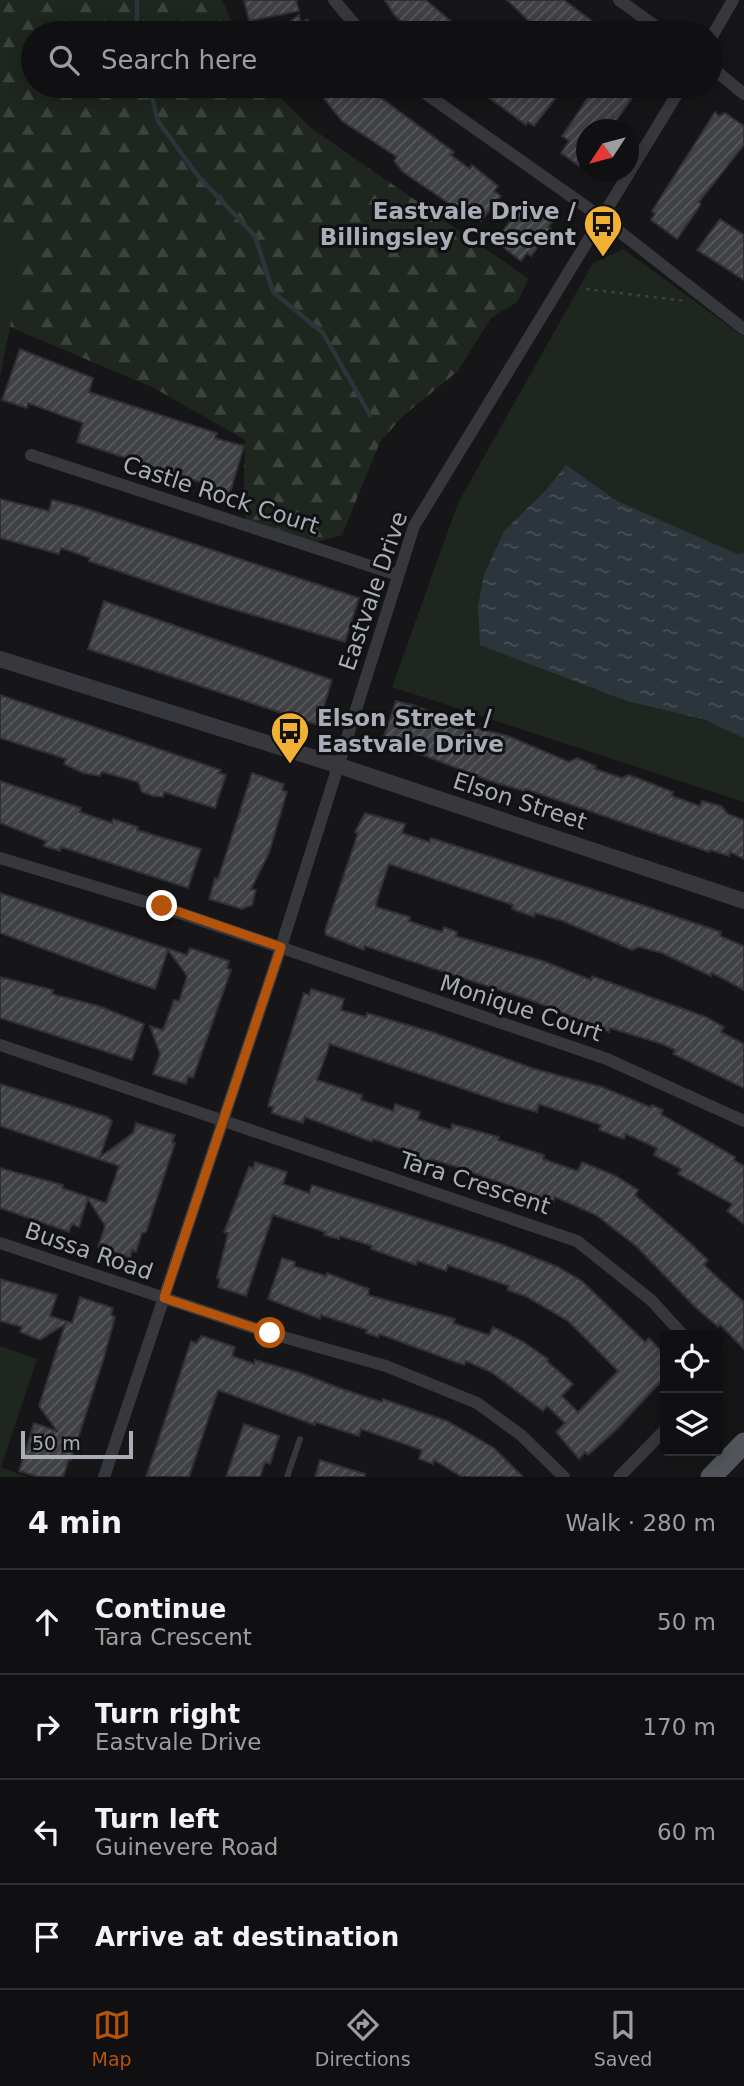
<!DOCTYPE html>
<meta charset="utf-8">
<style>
:root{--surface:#101012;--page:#1e1e20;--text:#f1f3f6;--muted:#9c9d9f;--line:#303032;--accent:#b45309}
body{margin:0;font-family:"DejaVu Sans",sans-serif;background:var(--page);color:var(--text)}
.controls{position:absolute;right:21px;bottom:21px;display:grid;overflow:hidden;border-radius:7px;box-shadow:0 4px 18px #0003}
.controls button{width:63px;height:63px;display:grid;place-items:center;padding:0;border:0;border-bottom:2px solid var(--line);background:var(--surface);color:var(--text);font:35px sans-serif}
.compass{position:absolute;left:576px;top:119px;width:63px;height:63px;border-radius:50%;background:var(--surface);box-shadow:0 4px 18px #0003;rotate:234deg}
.scale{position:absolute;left:21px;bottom:18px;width:112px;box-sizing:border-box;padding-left:7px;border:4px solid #a8adb8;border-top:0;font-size:19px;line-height:24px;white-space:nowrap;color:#a8adb8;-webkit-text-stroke:5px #111113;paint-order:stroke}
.stop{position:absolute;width:21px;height:21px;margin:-16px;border:5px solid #b45309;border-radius:50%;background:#fff}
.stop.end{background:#b45309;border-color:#fff;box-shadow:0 2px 7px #0008}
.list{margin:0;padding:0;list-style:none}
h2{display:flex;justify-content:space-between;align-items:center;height:91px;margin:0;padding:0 28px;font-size:30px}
h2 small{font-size:23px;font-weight:400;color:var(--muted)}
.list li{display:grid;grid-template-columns:46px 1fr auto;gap:21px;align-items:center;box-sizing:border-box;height:105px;padding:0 28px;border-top:2px solid var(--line)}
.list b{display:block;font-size:26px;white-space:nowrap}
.list p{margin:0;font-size:23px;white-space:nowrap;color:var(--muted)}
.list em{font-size:23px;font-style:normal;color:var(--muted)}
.icon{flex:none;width:38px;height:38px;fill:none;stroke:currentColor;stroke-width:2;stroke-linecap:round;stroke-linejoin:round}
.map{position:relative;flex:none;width:744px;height:1477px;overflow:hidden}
.search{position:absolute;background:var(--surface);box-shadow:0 4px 18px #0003;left:21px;right:21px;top:21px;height:77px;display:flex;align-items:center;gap:18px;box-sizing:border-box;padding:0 24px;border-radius:38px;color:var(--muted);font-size:26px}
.sheet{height:511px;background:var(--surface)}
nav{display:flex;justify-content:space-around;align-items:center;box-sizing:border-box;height:98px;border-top:2px solid var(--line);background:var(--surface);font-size:19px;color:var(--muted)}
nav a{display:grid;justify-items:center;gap:4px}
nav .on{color:var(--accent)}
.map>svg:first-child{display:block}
.forest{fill:url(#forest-firs)}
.park{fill:#1e261f}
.water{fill:url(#water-ripples)}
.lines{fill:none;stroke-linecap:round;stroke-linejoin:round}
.stream{stroke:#2c353c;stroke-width:4.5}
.building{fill:url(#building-hatch);stroke:#303034;stroke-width:2}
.path{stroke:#3d3f44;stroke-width:2.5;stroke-dasharray:3.5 5;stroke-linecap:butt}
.service{stroke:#37383d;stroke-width:6}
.minor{stroke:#37383d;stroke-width:12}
.tertiary{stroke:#37383d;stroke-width:16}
.primary{stroke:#53555c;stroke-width:21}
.route{stroke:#b45309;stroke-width:9}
.labels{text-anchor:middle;stroke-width:6;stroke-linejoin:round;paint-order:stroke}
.poi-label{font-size:23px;font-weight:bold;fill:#a8adb8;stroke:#111113;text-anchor:end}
.street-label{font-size:23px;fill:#a8adb8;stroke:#111113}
</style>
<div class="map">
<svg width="744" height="1477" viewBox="0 0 744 1477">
<defs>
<pattern id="forest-firs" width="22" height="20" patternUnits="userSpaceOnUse" patternTransform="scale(1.75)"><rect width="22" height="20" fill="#1e261f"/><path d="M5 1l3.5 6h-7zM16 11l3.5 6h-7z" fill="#3c433d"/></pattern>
<pattern id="water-ripples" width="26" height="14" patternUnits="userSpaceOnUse" patternTransform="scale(1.75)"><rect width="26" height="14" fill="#2c353c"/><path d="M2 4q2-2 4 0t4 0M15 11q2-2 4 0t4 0" fill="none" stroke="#485056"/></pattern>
<pattern id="building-hatch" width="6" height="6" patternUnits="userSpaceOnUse" patternTransform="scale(1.75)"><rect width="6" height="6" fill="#404145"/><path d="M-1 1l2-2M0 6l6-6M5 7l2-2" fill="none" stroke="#595a5e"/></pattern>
</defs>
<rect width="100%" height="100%" fill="#161618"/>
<path class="forest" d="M0,0h222l15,33h-204v53h236l42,42 218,151 -12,23 -26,16 -33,53 -55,45 -23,26 -38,93 -40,11 -44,-10 -15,-23 2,-73 -91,-52 -144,-61 10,-80 -20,-16z"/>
<path class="park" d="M0,231l20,16 -10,80 -10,50z
M623,249l121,88v465l-352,-115 66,-184 135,-240z
M0,1346l37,13 -36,108 26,10h-27z"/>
<path class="water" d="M566,465l51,36 120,53 7,-1v185l-41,-19 -76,-18 -147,-56 -2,-39 6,-31 20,-44 42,-41z"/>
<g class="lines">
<path class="stream" d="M137,33v-33
M149,86l9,35 40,55 57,60 18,56 50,41 47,82"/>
</g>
<path class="building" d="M244,0h52l3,11 -50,10z
M385,0h41l39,33h-50l-20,-17z
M507,0h57l44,33h-67z
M299,15l2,8 6,-4 11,14h-43z
M314,86h51l89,66 -3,3 19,14 2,-4 26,21 -4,5 7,5 -20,25 -21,-16 -3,4 -54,-37 -9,-11 3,-4 -55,-36z
M473,86h57l9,6 3,-3 13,10 -21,27 -6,-4 -2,3z
M596,86h44l-30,44h-24v38l-5,-4 -2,2 -18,-13 8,-12 -7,-5z
M715,112l4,4 6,-3 19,13v19l-45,57 2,2 -24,35 -26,-19 4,-6 -3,-3z
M526,201l27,20 -5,6 3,2 -20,27 -4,-3 -6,8 -26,-20z
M720,219l24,16v45l-47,-30z
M20,349l73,29 -4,14 128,41 -2,5 29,8 -15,50 -28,-8 2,-5 -126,-41 6,-19 -55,-20 -1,5 -25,-8z
M0,499l49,12 3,-11 26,6 281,92 -14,44 -133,-39 -123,-42 1,-3 -29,-10 -2,6 -59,-16z
M104,601l228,79 -14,45 -230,-76z
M0,695l221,75 -2,3 7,2 -11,33 -51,-16 -1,5 -10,-1 -11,-4 -4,-10 -36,-10 -2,4 -17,-3 -19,-9 2,-5 -66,-21z
M396,701l20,5 27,11 -2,5 30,10 1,-5 36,9 61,26 8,-4 19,8 -1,3 27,9 6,-3 7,2 38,15 -1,4 28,10 2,-5 19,5 7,8 16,6v39l-14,-7 -1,4 -19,-6 -1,2 -184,-63 -1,2 -34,-10 -67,-26 -35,-8 2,-5 -7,-3z
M252,773l32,11 -2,6 5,2 -18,61 -18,36 5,1 -4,15 -10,4 -33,-10 6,-21 3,1z
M0,781l81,27 -1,4 32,11 1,-4 25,8 -1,3 64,19 -13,39 -127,-41 -1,4 -16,-5 2,-5 -46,-18z
M365,813l40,11 -3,9 27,9 2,-4 208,66 82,28 -1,4 24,10v44l-32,-17 -1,3 -49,-23 -23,-6 -7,3 -72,-30 -25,-7 -1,4 -22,-8 1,-4 -124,-41 -12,36 -1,7 34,10 -1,4 33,11 2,-5 13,5 -1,4 90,26 45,18 1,-4 14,5 100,36 18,10 -3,5 23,12v44l-71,-34 2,-4 -13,-6 -52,-16 -1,4 -76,-31 -168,-55 -1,4 -38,-15 -1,-5 33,-97 -3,-1z
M0,893l187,62 3,-7 39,13 -2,7 4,2 -38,108 -5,-2 -2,8 -33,-10 7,-20 -10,-28 13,4 11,-30 5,1 8,-25 -19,-26 -13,39 -24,-8 -131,-48z
M0,977l53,13 -1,4 47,12 45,18 -12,36 -132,-42z
M311,989l33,10 -3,11 25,7 1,-4 68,20 100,36 67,18 48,20 2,-2 11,5 -2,4 74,43 -1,3 10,6v58l-17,-13 5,-7 -54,-30 3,-5 -27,-14 3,-7 -31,-14 -2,5 -25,-9 2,-5 -62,-21 -2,8 -32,-9 -175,-59 -13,36 45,15 -1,5 32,11 2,-7 25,8 -2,7 33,11 1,-6 47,13 -1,3 46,15 -1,4 35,12 4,-9 34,14 22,14 -3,5 54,47 19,18 -4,5 40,37v47l-24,-24 -2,2 -23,-20 -59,-61 -40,-31 -41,-18 -2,5 -99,-36 -24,-7 -1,3 -14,-5 1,-3 -43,-15 -1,3 -67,-25 -2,6 -31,-10 1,-6 -5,-1 5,-17 31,-96 5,2z
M0,1084l107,33 5,4 -12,36 33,-24 3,-10 39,12 -3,7 3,1 -29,89 -4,1 -6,19 -4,-2 -2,8 -32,-11 7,-21 -17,-27 -9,28 -7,-3 -3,8 -69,-24v-40l63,17 -1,3 44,15 13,-37 -119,-40z
M255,1162l32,10 -4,12 26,9 3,-8 49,15 140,44 57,23 24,14 63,61 4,-4 16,17v22l-50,54 -27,24 -3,-3 -6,7 -23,-27 9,-9 -18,-17 -4,5 -52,-39 -25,-11 -2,4 -85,-31 -1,3 -12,-4 1,-3 -46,-15 -1,4 -52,-20 14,-41 13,4 -1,4 32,10 1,-3 42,16 -1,6 87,24 -2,4 36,12 4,-8 29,14 26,18 -1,2 26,23 -11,12 16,16 40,-41 -50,-50 -43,-25 -18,-6 2,-4 -61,-21 -2,6 -28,-10 -2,4 -45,-16 1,-3 -32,-10 -1,3 -15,-4 1,-3 -52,-17 -27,81 -28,-9 2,-8 -3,-1 11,-45 -4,-1 25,-65 4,1z
M0,1279l57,16 -7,21 22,7 8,-26 33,11 -2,7 4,2 -12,44 -32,99 -2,-1 -6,18h-24l-20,-6 15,-48 23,8 -18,-25 26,-82 -25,16 -20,-8 2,-5 -22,-6z
M202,1336l33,11 -3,9 22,8 1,-4 43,12 44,17 40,13 1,-3 64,22 47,27 29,29h-61l-28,-17 -1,4 -14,-5 3,-9 -61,-21 -2,7 -44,-14v3l-97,-35 -29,87h-43l45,-136 5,2z
M244,1424l35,12 -9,28 -5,-2 -5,15h-34z
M320,1460l45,14 -1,3h-49z"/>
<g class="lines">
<path class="path" d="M586,289l100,12"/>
<path class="service" d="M287,1477l13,-38"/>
<path class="minor" d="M334,0l28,33
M619,0l46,33
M711,38l22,-38
M711,67l33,27
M415,86l187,132 142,111
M31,455l367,120
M0,858l162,49 445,152 137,62
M0,1045l577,196 74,59 32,35
M0,1243l269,90 117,33 91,37 44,32 43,42
M104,1477l177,-530 133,-421 268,-440
M619,1477l46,-47"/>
<path class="tertiary" d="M0,659l337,106 407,136"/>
<path class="primary" d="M711,1477l33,-34"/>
</g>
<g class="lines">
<path class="route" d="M162,906l119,41 -117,351 106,35"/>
</g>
<defs>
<g id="bus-pin" transform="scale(2.0125)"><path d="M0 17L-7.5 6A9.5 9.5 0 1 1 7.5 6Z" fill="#f2b134" stroke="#111113"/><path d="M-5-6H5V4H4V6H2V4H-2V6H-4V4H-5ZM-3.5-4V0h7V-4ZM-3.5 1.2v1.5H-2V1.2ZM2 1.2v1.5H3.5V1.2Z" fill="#111"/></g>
</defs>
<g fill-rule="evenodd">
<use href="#bus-pin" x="603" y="224"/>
<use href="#bus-pin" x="290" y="731"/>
</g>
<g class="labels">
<g class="poi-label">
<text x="576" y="219">Eastvale Drive /<tspan x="576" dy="26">Billingsley Crescent</tspan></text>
<text x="317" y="726" text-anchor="start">Elson Street /<tspan x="317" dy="26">Eastvale Drive</tspan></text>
</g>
<g class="street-label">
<text transform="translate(221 495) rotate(18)" y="8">Castle Rock Court</text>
<text transform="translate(373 591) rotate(-71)" y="8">Eastvale Drive</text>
<text transform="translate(520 801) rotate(18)" y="8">Elson Street</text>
<text transform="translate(521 1008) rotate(18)" y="8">Monique Court</text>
<text transform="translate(475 1183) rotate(18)" y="8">Tara Crescent</text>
<text transform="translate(89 1251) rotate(19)" y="8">Bussa Road</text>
</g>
</g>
</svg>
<div class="controls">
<button><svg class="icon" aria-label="locate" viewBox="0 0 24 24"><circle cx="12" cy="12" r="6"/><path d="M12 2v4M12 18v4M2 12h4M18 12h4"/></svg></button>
<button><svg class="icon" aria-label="layers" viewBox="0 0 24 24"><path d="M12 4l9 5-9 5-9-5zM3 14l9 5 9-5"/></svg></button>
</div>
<svg class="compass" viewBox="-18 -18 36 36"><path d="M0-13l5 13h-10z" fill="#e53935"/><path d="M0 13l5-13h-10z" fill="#9c9d9f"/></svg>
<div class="scale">50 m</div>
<div class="stop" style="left:270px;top:1333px"></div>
<div class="stop end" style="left:162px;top:906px"></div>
<div class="search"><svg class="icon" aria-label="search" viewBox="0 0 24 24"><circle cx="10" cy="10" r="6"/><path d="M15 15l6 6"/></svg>Search here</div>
</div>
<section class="sheet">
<h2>4 min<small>Walk · 280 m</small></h2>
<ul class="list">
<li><svg class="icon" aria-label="ahead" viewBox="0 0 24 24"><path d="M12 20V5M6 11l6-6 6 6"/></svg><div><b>Continue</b><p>Tara Crescent</p></div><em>50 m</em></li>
<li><svg class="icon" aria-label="right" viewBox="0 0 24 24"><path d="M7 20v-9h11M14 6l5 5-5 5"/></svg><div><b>Turn right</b><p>Eastvale Drive</p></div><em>170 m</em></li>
<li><svg class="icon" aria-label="left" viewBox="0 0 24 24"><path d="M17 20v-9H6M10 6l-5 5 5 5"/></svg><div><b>Turn left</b><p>Guinevere Road</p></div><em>60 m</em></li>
<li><svg class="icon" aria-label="arrive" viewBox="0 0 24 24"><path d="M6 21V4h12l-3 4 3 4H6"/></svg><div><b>Arrive at destination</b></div></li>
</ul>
</section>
<nav>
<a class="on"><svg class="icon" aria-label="map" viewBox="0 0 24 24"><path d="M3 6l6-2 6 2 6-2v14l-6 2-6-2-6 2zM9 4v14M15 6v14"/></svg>Map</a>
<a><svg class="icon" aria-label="directions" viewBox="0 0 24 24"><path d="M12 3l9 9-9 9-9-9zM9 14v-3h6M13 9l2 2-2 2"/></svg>Directions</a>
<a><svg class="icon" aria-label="saved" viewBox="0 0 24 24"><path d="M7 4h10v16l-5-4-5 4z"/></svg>Saved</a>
</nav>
